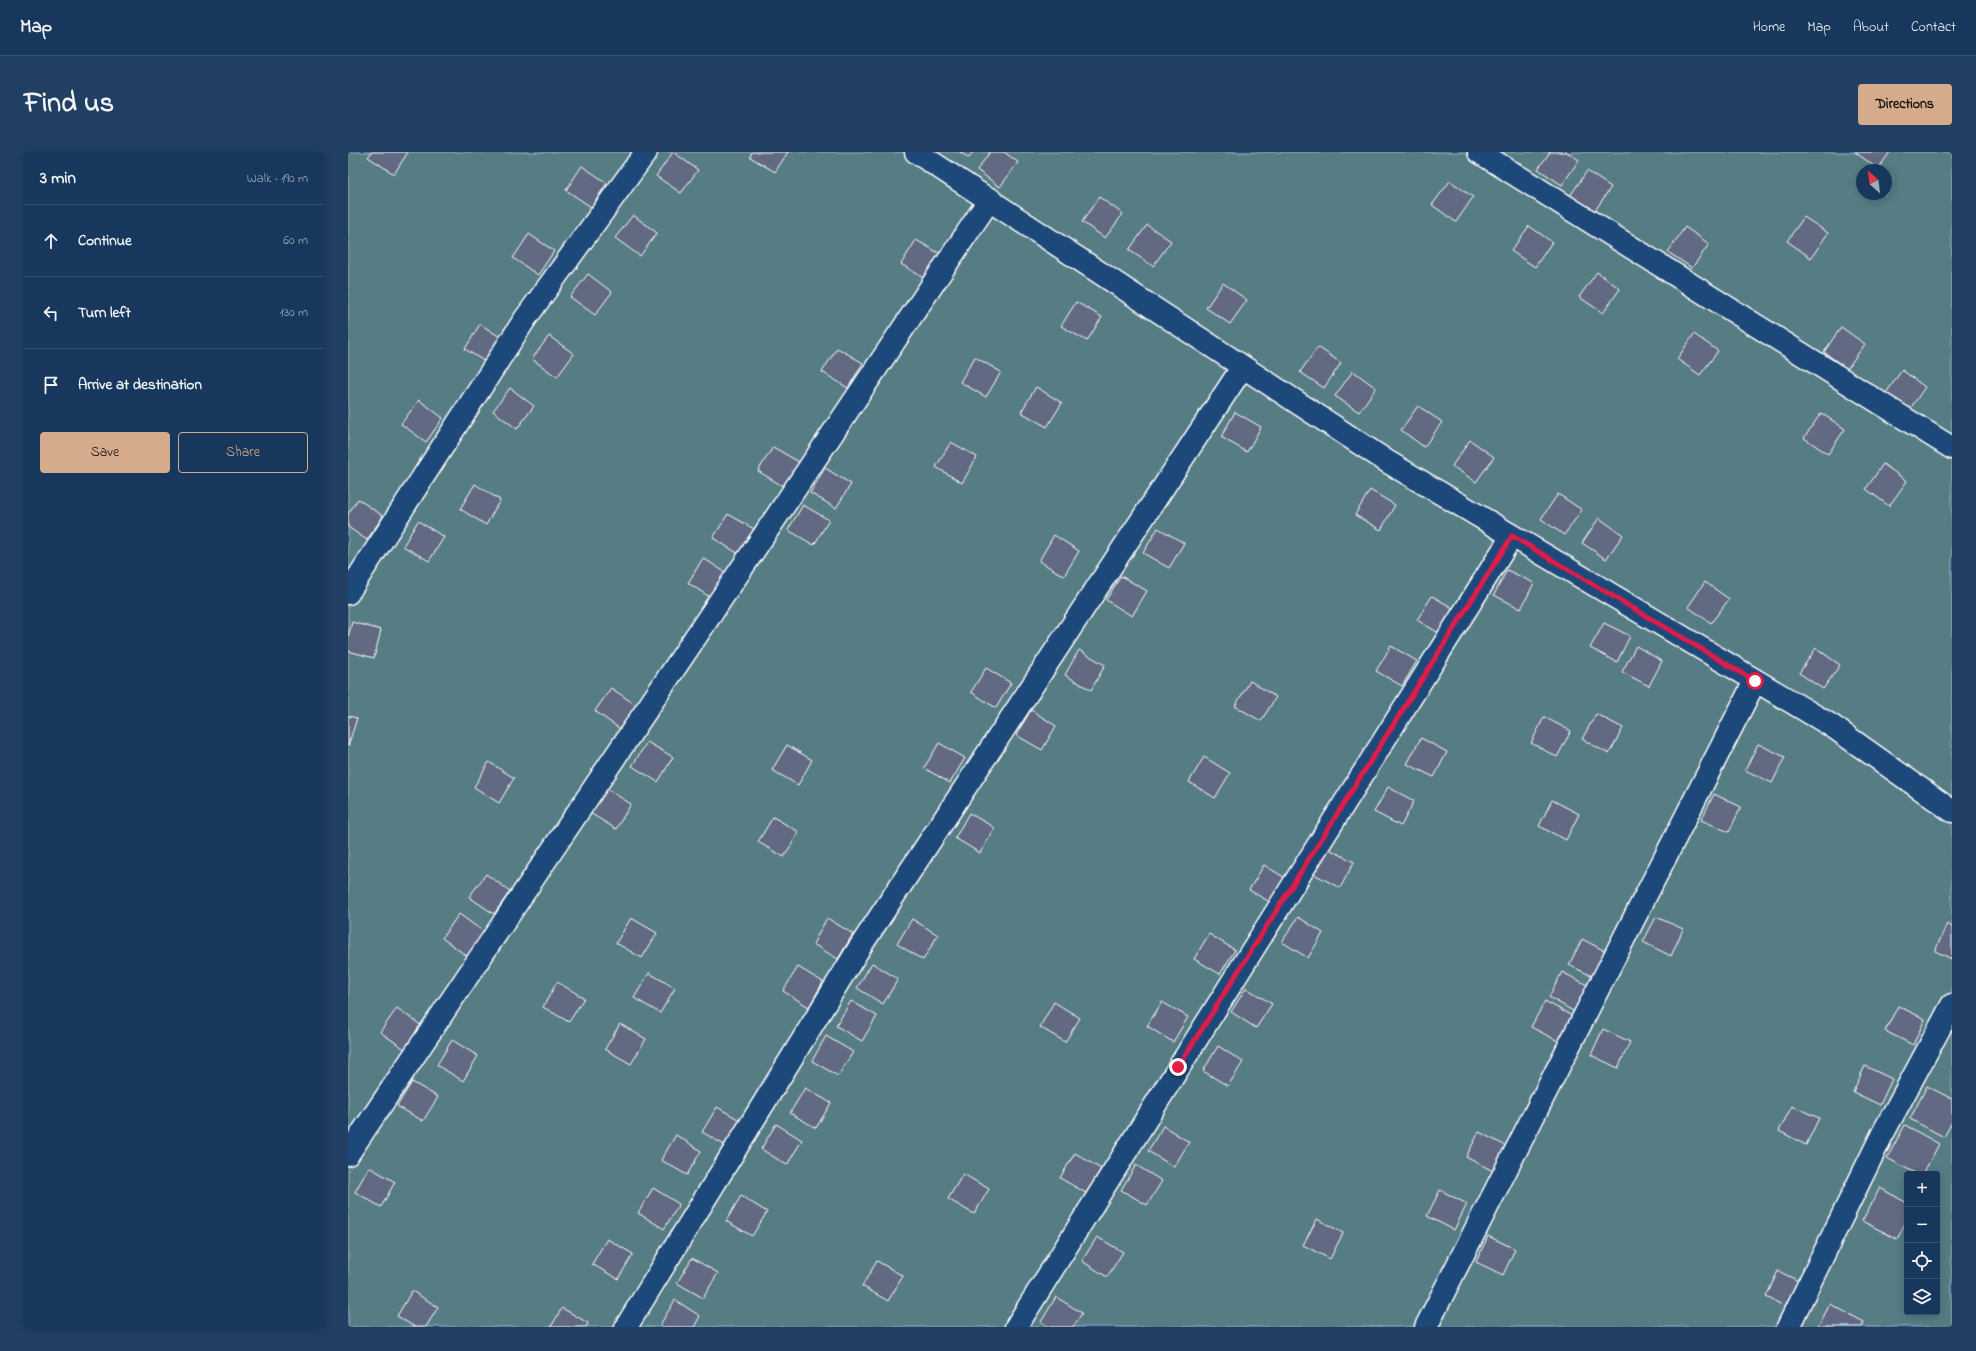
<!DOCTYPE html>
<meta charset="utf-8">
<style>
:root{--surface:#17385c;--page:#203f62;--text:#f1f3f6;--muted:#9eacbb;--line:#365272;--accent:#d6ab8b}
body{margin:0;font-family:"Indie Flower",sans-serif;background:var(--page);color:var(--text)}
.controls{position:absolute;right:12px;bottom:12px;display:grid;overflow:hidden;border-radius:4px;box-shadow:0 2px 10px #0003}
.controls button{width:36px;height:36px;display:grid;place-items:center;padding:0;border:0;border-bottom:1px solid var(--line);background:var(--surface);color:var(--text);font:20px sans-serif}
.compass{position:absolute;left:1508px;top:12px;width:36px;height:36px;border-radius:50%;background:var(--surface);box-shadow:0 2px 10px #0003;rotate:332deg}
.stop{position:absolute;width:12px;height:12px;margin:-9px;border:3px solid #e11d48;border-radius:50%;background:#fff}
.stop.end{background:#e11d48;border-color:#fff;box-shadow:0 1px 4px #0008}
.list{margin:0;padding:0;list-style:none}
h2{display:flex;justify-content:space-between;align-items:center;height:52px;margin:0;padding:0 16px;font-size:17px}
h2 small{font-size:13px;font-weight:400;color:var(--muted)}
.list li{display:grid;grid-template-columns:26px 1fr auto;gap:12px;align-items:center;box-sizing:border-box;height:72px;padding:0 16px;border-top:1px solid var(--line)}
.list b{display:block;font-size:15px;white-space:nowrap}
.list em{font-size:13px;font-style:normal;color:var(--muted)}
.actions{display:flex;gap:8px;padding:12px 16px}
.actions a{flex:1;padding:9px 0;border:1px solid var(--accent);border-radius:4px;text-align:center;font-size:14px;color:var(--accent)}
.actions .main{background:var(--accent);color:#111}
.icon{flex:none;width:22px;height:22px;fill:none;stroke:currentColor;stroke-width:2;stroke-linecap:round;stroke-linejoin:round}
.map{position:relative;flex:none;width:1604px;height:1175px;overflow:hidden;border-radius:4px}
header{display:flex;align-items:center;gap:24px;box-sizing:border-box;height:56px;padding:0 20px;background:var(--surface);border-bottom:1px solid var(--line)}
header strong{font-size:19px}
nav{display:flex;gap:22px;margin-inline-start:auto;font-size:14px}
.intro{display:flex;align-items:center;justify-content:space-between;box-sizing:border-box;height:96px;padding:0 24px}
h1{margin:0;font-size:28px}
.button{padding:10px 18px;border-radius:4px;background:var(--accent);color:#111;font-size:14px;font-weight:700}
main{display:flex;gap:24px;padding:0 24px}
aside{flex:1;background:var(--surface);border-radius:4px;box-shadow:0 2px 10px #0003}
.map>svg:first-child{display:block}
.garden{fill:#567d84;stroke:#aabec2;fill-rule:evenodd}
.building{fill:#626b83;stroke:#fff}
.lines{fill:none;stroke-linecap:round;stroke-linejoin:round}
.minor-casing{stroke:#fff;stroke-width:25}
.minor{stroke:#1f4a7a;stroke-width:22}
.route{stroke:#e11d48;stroke-width:5}
</style>
<header>
<strong>Map</strong>
<nav><a>Home</a><a>Map</a><a>About</a><a>Contact</a></nav>
</header>
<div class="intro"><h1>Find us</h1><a class="button">Directions</a></div>
<main>
<aside>
<h2>3 min<small>Walk · 190 m</small></h2>
<ul class="list">
<li><svg class="icon" aria-label="ahead" viewBox="0 0 24 24"><path d="M12 20V5M6 11l6-6 6 6"/></svg><div><b>Continue</b></div><em>60 m</em></li>
<li><svg class="icon" aria-label="left" viewBox="0 0 24 24"><path d="M17 20v-9H6M10 6l-5 5 5 5"/></svg><div><b>Turn left</b></div><em>130 m</em></li>
<li><svg class="icon" aria-label="arrive" viewBox="0 0 24 24"><path d="M6 21V4h12l-3 4 3 4H6"/></svg><div><b>Arrive at destination</b></div></li>
</ul>
<div class="actions"><a class="main">Save</a><a>Share</a></div>
</aside>
<div class="map">
<svg width="1604" height="1175" viewBox="0 0 1604 1175">
<rect width="100%" height="100%" fill="#1f4a7a"/>
<filter id="ink" filterUnits="userSpaceOnUse"><feTurbulence type="fractalNoise" baseFrequency=".025" numOctaves="2"/><feDisplacementMap in="SourceGraphic" scale="8" xChannelSelector="R" yChannelSelector="G"/><feConvolveMatrix kernelMatrix="1 2 1 2 8 2 1 2 1" color-interpolation-filters="sRGB"/></filter>
<g filter="url(#ink)">
<path class="garden" d="M0,0h1604v1175h-1604zM1514,18h24v24h-24zM1559,1022h30v138h-30z"/>
<path class="building" d="M24,0h36l-14,22 -26,-17z
M325,0l25,18 -17,23 -25,-17z
M404,0h36l-13,20 -25,-15z
M612,0h13l-4,6z
M642,0h14l14,10 -18,25 -23,-17z
M1202,0h17l12,8 -17,25 -24,-16z
M1507,0h35l-12,17z
M234,14l25,17 -16,24 -25,-17z
M1239,19l24,16 -17,25 -24,-16z
M1102,29l23,16 -17,25 -24,-17z
M751,45l24,17 -18,24 -23,-16z
M285,63l24,18 -17,23 -25,-18z
M1456,65l24,16 -17,25 -24,-17z
M799,73l24,16 -18,25 -24,-16z
M1181,74l23,16 -17,25 -24,-16z
M1337,75l24,17 -17,24 -24,-16z
M181,82l25,17 -16,24 -25,-17z
M568,88l26,15 -15,25 -26,-16z
M1249,120l23,17 -17,24 -24,-16z
M240,122l24,18 -17,23 -25,-18z
M875,131l24,17 -17,24 -24,-16z
M728,150l26,15 -15,24 -26,-15z
M132,172l26,17 -16,24 -25,-16z
M1493,175l24,17 -18,25 -23,-17z
M1346,182l24,17 -18,24 -23,-16z
M201,184l25,18 -17,23 -25,-18z
M970,195l23,16 -17,25 -24,-16z
M489,196l26,15 -15,25 -26,-16z
M627,205l26,15 -15,25 -26,-15z
M1554,218l23,17 -17,25 -24,-16z
M1005,219l23,17 -17,24 -24,-16z
M688,235l26,16 -15,24 -26,-15z
M162,236l24,18 -17,23 -24,-18z
M71,248l24,18 -17,24 -25,-18z
M1070,254l24,16 -18,25 -23,-17z
M887,260l26,15 -14,25 -26,-15z
M1473,261l24,16 -17,25 -24,-16z
M1122,288l24,17 -18,25 -24,-16z
M603,290l26,15 -15,26 -26,-16z
M425,295l26,15 -15,25 -26,-16z
M1535,312l24,17 -18,25 -23,-17z
M477,316l26,16 -15,24 -26,-15z
M127,332l25,16 -14,25 -26,-16z
M1022,338l25,15 -14,25 -26,-15z
M1210,342l24,16 -18,25 -23,-16z
M10,347l25,17 -16,24 -19,-13v-13z
M455,353l26,15 -15,25 -26,-15z
M380,362l26,15 -15,25 -26,-16z
M1251,366l24,17 -17,24 -24,-16z
M70,369l26,16 -15,24 -26,-15z
M810,376l26,15 -15,25 -26,-15z
M706,383l25,16 -15,25 -25,-15z
M355,406l25,16 -15,25 -25,-16z
M1159,418l27,13 -13,26 -27,-14z
M773,424l26,15 -15,25 -26,-16z
M1357,430l24,17 -18,24 -23,-16z
M1084,444l26,15 -14,25 -27,-16z
M4,470l29,8 -7,28 -26,-7v-14z
M1256,471l26,13 -13,26 -27,-14z
M1043,494l26,15 -15,25 -26,-15z
M1288,494l26,15 -13,25 -27,-14z
M1468,496l24,17 -17,24 -24,-16z
M731,498l26,15 -14,25 -26,-15z
M638,516l25,15 -15,25 -25,-16z
M902,529l26,16 -15,24 -26,-15z
M263,536l25,17 -16,24 -25,-18z
M683,558l25,16 -14,24 -26,-15z
M1248,562l27,14 -14,26 -27,-15z
M0,564l9,2 -9,28z
M1196,565l27,14 -14,26 -26,-14z
M1073,586l26,14 -13,25 -27,-13z
M299,590l26,15 -15,25 -26,-16z
M591,591l26,15 -15,25 -26,-15z
M1410,592l27,13 -13,26 -27,-13z
M439,593l25,15 -14,25 -26,-15z
M856,605l26,16 -15,25 -26,-16z
M141,610l25,16 -15,25 -25,-16z
M1040,635l26,14 -13,25 -27,-14z
M257,636l26,16 -15,25 -26,-16z
M1366,642l27,13 -12,25 -28,-12z
M1204,648l27,14 -13,26 -27,-14z
M621,661l26,15 -15,25 -25,-15z
M425,665l26,15 -15,25 -26,-15z
M979,696l27,14 -14,26 -26,-14z
M916,713l26,16 -15,24 -26,-15z
M138,722l24,17 -16,23 -25,-17z
M111,762l25,18 -17,24 -25,-18z
M950,765l25,16 -15,25 -26,-16z
M1308,765l27,12 -12,27 -28,-14z
M283,766l26,15 -15,25 -26,-15z
M479,766l26,16 -15,25 -25,-15z
M564,767l26,16 -15,25 -26,-16z
M1599,772l5,3v32l-17,-8z
M861,782l26,16 -15,24 -26,-15z
M1234,787l27,14 -13,25 -27,-13z
M524,811l26,16 -15,25 -26,-16z
M450,815l25,15 -14,25 -26,-16z
M1214,820l27,14 -14,26 -26,-15z
M301,821l26,15 -15,25 -26,-15z
M209,830l27,16 -15,24 -26,-15z
M898,836l26,16 -16,24 -25,-16z
M503,849l26,15 -15,25 -26,-15z
M1197,849l27,15 -14,25 -27,-14z
M706,850l26,16 -15,24 -25,-15z
M814,850l26,15 -15,25 -26,-16z
M1550,854l27,13 -12,26 -28,-14z
M49,856l25,18 -16,24 -26,-18z
M272,872l26,15 -15,25 -26,-15z
M1255,877l27,13 -12,26 -27,-13z
M478,884l27,16 -15,24 -26,-15z
M104,888l26,16 -15,25 -26,-16z
M870,894l25,16 -15,24 -25,-15z
M1517,914l27,13 -12,26 -27,-13z
M64,930l26,15 -15,24 -26,-15z
M1579,934l25,13v23l-8,15 -34,-18z
M457,936l26,15 -15,25 -26,-15z
M1444,954l27,12 -13,27 -27,-14z
M369,955l26,15 -15,25 -26,-15z
M428,972l26,16 -15,25 -26,-16z
M1557,973l34,19 -16,30h-6l-30,-16z
M815,974l26,16 -15,25 -26,-16z
M1131,980l27,14 -13,25 -27,-14z
M328,983l25,16 -14,24 -26,-15z
M727,1001l26,16 -15,24 -26,-15z
M788,1013l26,16 -15,24 -26,-15z
M21,1015l26,15 -14,25 -26,-15z
M615,1022l26,15 -15,25 -26,-15z
M305,1036l26,16 -15,25 -26,-16z
M1532,1036l27,15v17l-10,19 -35,-18z
M1092,1038l27,14 -13,26 -27,-14z
M393,1044l26,16 -15,24 -26,-15z
M969,1067l26,14 -13,26 -27,-14z
M1140,1084l27,13 -12,26 -27,-13z
M749,1085l26,15 -16,25 -25,-16z
M259,1087l26,15 -15,25 -26,-15z
M344,1106l26,15 -15,25 -26,-15z
M529,1109l26,15 -15,25 -26,-15z
M1430,1119l27,13 -12,26 -27,-13z
M64,1139l26,16 -12,20h-11l-18,-11z
M708,1145l26,16 -9,14h-24l-8,-5z
M327,1148l25,16 -6,11h-31l-3,-2z
M1482,1152l34,18 -2,5h-44z
M214,1156l26,15 -2,4h-35z"/>
<g class="lines">
<g class="minor-casing">
<path id="minor" d="M568,0l472,310 444,264 120,85
M1131,0l473,296
M0,441l177,-274 121,-167
M0,1002l642,-955
M278,1175l232,-377 384,-582
M668,1175l496,-791
M1078,1175l329,-646
M1440,1175l94,-192 70,-130"/>
</g>
<use href="#minor" class="minor"/>
</g>
</g>
<g class="lines" filter="url(#ink)">
<path class="route" d="M830,915l334,-531 243,145"/>
</g>
</svg>
<div class="controls">
<button>+</button>
<button>−</button>
<button><svg class="icon" aria-label="locate" viewBox="0 0 24 24"><circle cx="12" cy="12" r="6"/><path d="M12 2v4M12 18v4M2 12h4M18 12h4"/></svg></button>
<button><svg class="icon" aria-label="layers" viewBox="0 0 24 24"><path d="M12 4l9 5-9 5-9-5zM3 14l9 5 9-5"/></svg></button>
</div>
<svg class="compass" viewBox="-18 -18 36 36"><path d="M0-13l5 13h-10z" fill="#e53935"/><path d="M0 13l5-13h-10z" fill="#9eacbb"/></svg>
<div class="stop" style="left:1407px;top:529px"></div>
<div class="stop end" style="left:830px;top:915px"></div>
</div>
</main>
